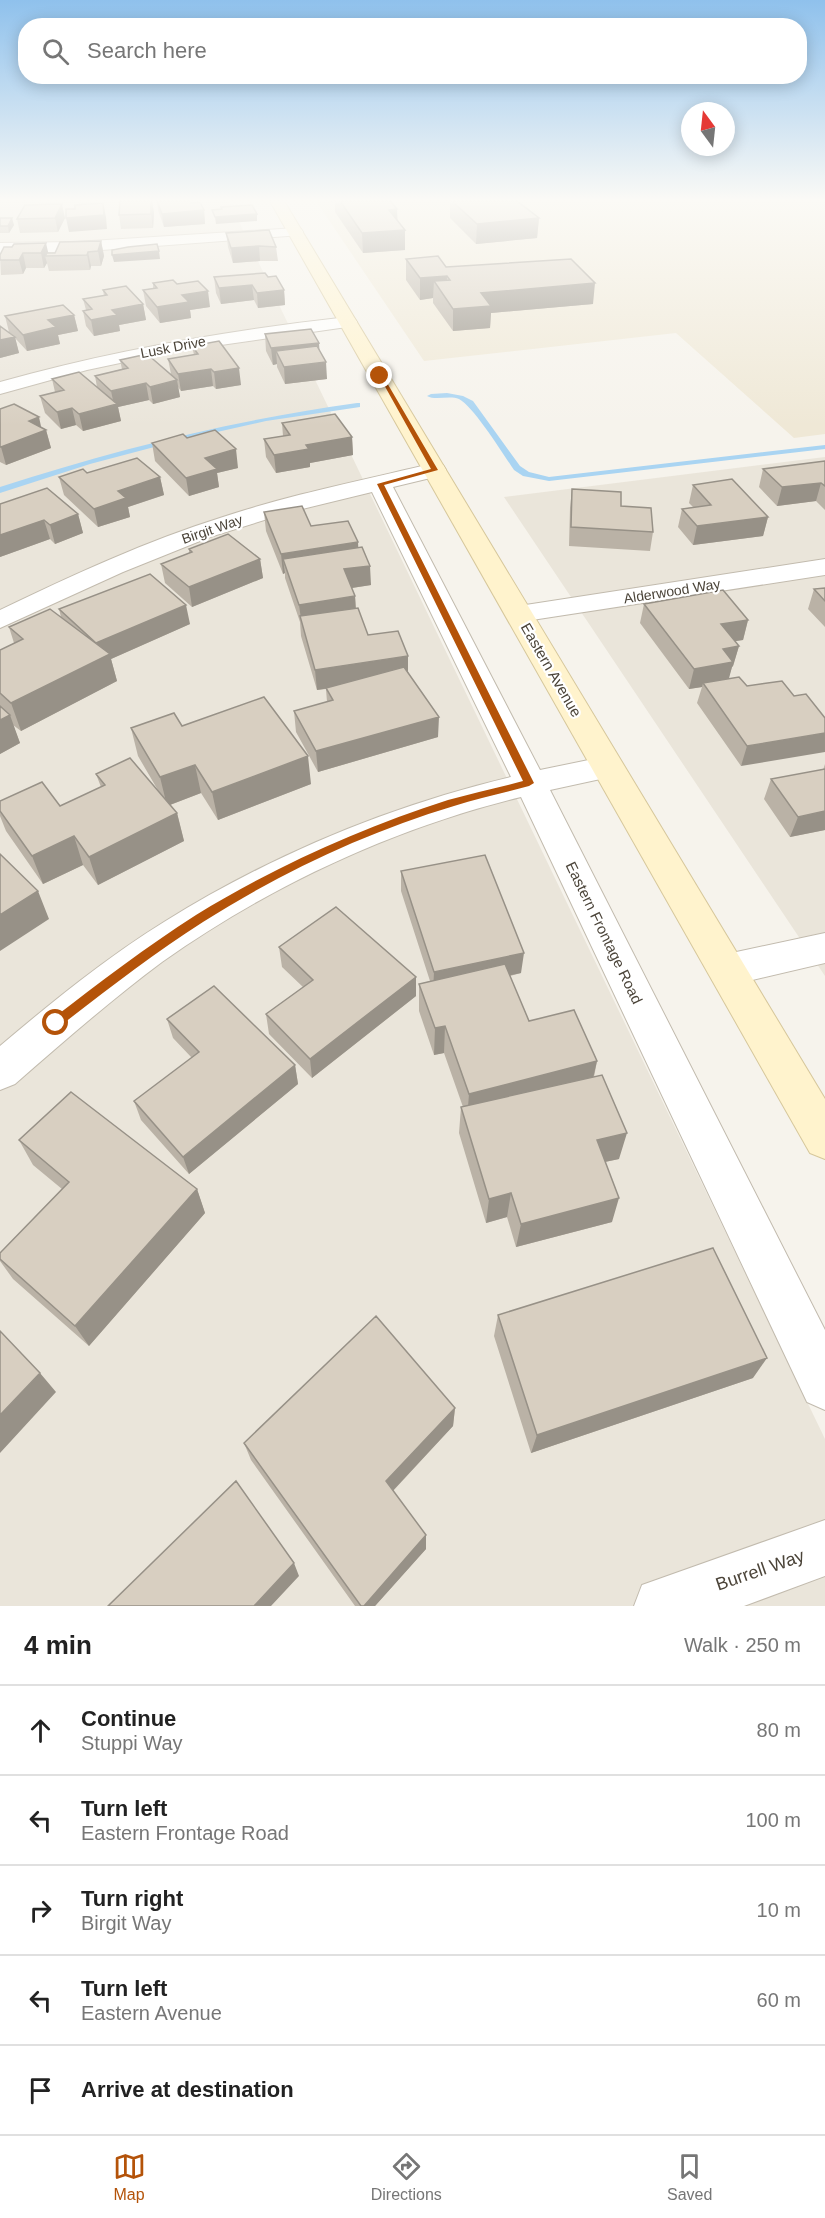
<!DOCTYPE html>
<meta charset="utf-8">
<style>
:root{--surface:#fff;--page:#f6f6f6;--text:#222;--muted:#767676;--line:#e0e0e0;--accent:#b45309}
body{margin:0;font-family:Helvetica,sans-serif;background:var(--page);color:var(--text)}
.compass{position:absolute;left:681px;top:102px;width:54px;height:54px;border-radius:50%;background:var(--surface);box-shadow:0 3px 15px #0003;rotate:345deg}
.stop{position:absolute;width:18px;height:18px;margin:-14px;border:4px solid #b45309;border-radius:50%;background:#fff}
.stop.end{background:#b45309;border-color:#fff;box-shadow:0 2px 6px #0008}
.list{margin:0;padding:0;list-style:none}
h2{display:flex;justify-content:space-between;align-items:center;height:78px;margin:0;padding:0 24px;font-size:26px}
h2 small{font-size:20px;font-weight:400;color:var(--muted)}
.list li{display:grid;grid-template-columns:39px 1fr auto;gap:18px;align-items:center;box-sizing:border-box;height:90px;padding:0 24px;border-top:2px solid var(--line)}
.list b{display:block;font-size:22px;white-space:nowrap}
.list p{margin:0;font-size:20px;white-space:nowrap;color:var(--muted)}
.list em{font-size:20px;font-style:normal;color:var(--muted)}
.icon{flex:none;width:33px;height:33px;fill:none;stroke:currentColor;stroke-width:2;stroke-linecap:round;stroke-linejoin:round}
.map{position:relative;flex:none;width:825px;height:1606px;overflow:hidden}
.search{position:absolute;background:var(--surface);box-shadow:0 3px 15px #0003;left:18px;right:18px;top:18px;height:66px;display:flex;align-items:center;gap:15px;box-sizing:border-box;padding:0 21px;border-radius:24px;color:var(--muted);font-size:22px}
.sheet{height:528px;background:var(--surface)}
nav{display:flex;justify-content:space-around;align-items:center;box-sizing:border-box;height:84px;border-top:2px solid var(--line);background:var(--surface);font-size:16px;color:var(--muted)}
nav a{display:grid;justify-items:center;gap:3px}
nav .on{color:var(--accent)}
.map>svg:first-child{display:block}
.residential{fill:#eae5da}
.education{fill:#efe8d6}
.lines{fill:none;stroke-linecap:round;stroke-linejoin:round}
.stream{fill:#a9d4f2;fill-rule:evenodd}
.minor-casing{stroke:#c2bbae;stroke-width:2}
.secondary-casing{stroke:#d6c79b;stroke-width:2}
.minor{fill:#fff;fill-rule:evenodd}
.secondary{fill:#fff3cd;fill-rule:evenodd}
.wall{fill:#bab2a6}
.shaded-wall{fill:#979187}
.building{fill:#d8cfc1;stroke:#979187;stroke-width:1.5}
.route{fill:#b45309}
.labels{text-anchor:middle;stroke-width:4.5;stroke-linejoin:round;paint-order:stroke}
.far-street-label{font-size:14px;fill:#4b4439;stroke:#fff}
.street-label{font-size:15px;fill:#4b4439;stroke:#fff}
.near-street-label{font-size:18px;fill:#4b4439;stroke:#fff}
</style>
<div class="map">
<svg width="825" height="1606" viewBox="0 0 825 1606">
<rect width="100%" height="100%" fill="#f6f3ec"/>
<path class="residential" d="M0,201h229l596,1238v167h-825z
M825,457v519l-321,-479z"/>
<path class="education" d="M316,201h509v233l-31,4 -118,-105 -252,28z"/>
<g class="lines">
<path class="stream" d="M447,393l16,3 10,5 47,65 9,6 20,5 276,-32v4l-276,32 -26,-5 -9,-6c-11,-16 -40,-63 -55,-71 -10,-4 -23,2 -32,-3l4,-2z
M357,403h3v4l-94,14 -89,20 -87,23 -90,29v-6c117,-38 235,-67 357,-84z"/>
<g class="minor-casing">
<path id="minor" d="M296,228l5,1 2,3 -2,3 -226,17 -75,1v-10l75,-1z
M348,317l6,1 3,4 -3,4 -182,26 -85,18 -87,24v-12c114,-32 230,-52 348,-65z
M435,463l8,2 3,5 -3,5 -50,12 147,283 68,-14 11,3 5,8 -5,8 -69,15 275,540v80l-18,-8 -286,-605c-127,31 -252,89 -359,165 -51,38 -99,80 -147,122l-15,6v-44c52,-44 106,-88 164,-124 106,-66 225,-116 347,-145l-139,-285 -82,20 -80,25 -87,35 -123,56v-18c73,-35 146,-69 223,-93 69,-23 141,-37 212,-54z
M825,559v16l-306,47 -10,-2 -3,-6 3,-6 10,-2z
M825,933v30l-98,23 -14,-5 -5,-11 5,-11 14,-5z
M825,1520v56l-81,30h-110l8,-21z"/>
</g>
<g class="secondary-casing">
<path id="secondary" d="M270,201h14l541,898v60l-15,-6z"/>
</g>
<use href="#minor" class="minor"/>
<use href="#secondary" class="secondary"/>
</g>
<path class="wall" d="M152,201l2,12 -1,15 -32,1 -2,-14z
M157,201h33l1,2 13,7 1,14 -41,3 -6,-17z
M328,201h62l7,8v11l8,10v20l-42,3 -28,-41v-10h-6z
M450,201h67l22,17 -2,20 -61,6 -26,-26z
M0,218l14,7 -5,8h-9z
M65,218l-7,14 -38,1 -3,-14z
M226,233l50,14 2,14h-18l-27,2 -5,-16z
M101,241l3,15 -3,10h-10l-1,4 -41,1 -2,-8 -3,5h-18l-3,6 -22,1 -1,-20 4,-8 44,6h7z
M406,259l40,8 147,37 -102,9 -1,15 -37,3 -20,-28v-5l-13,2 -14,-20z
M214,277h54l16,13 1,15 -27,3 -4,-8 -33,4 -5,-11z
M153,283l24,1 33,23 -20,3 1,8 -31,5 -14,-17 -3,-16 10,-2z
M103,290l40,14 3,16 -27,5 1,6 -26,5 -8,-10 -3,-15 3,-1 -3,-11 21,-3z
M74,315l4,16 -20,4 2,9 -33,7 -12,-13 4,15 -19,5v-32l9,6 -4,-16z
M265,334l54,17 8,28 -42,5 -8,-17v-3l-4,1 -7,-14z
M192,346l49,39 -25,4 -3,-3 -32,5 -3,-4 2,10 -27,7 -4,-4 -31,7 3,14 -38,10 -7,-6 -15,4 -16,-16 -5,-17 15,-4 -3,-13 45,8 -2,-11 27,-7 -2,-9 51,14 -3,-15 26,-4z
M0,409l46,21 5,18 -45,17 -6,-3z
M282,423l70,14 1,18 -43,8v4l-34,6 -10,-16 -2,-18 19,-3z
M187,438l51,30 -21,5 2,14 -30,9 -34,-35 -3,-18z
M825,461v49l-9,-9 -39,5 -18,-19 4,-18z
M87,473l73,4 4,18 -36,12 2,10 -32,10 -34,-32 -5,-18z
M693,485l75,32 -5,19 -70,9 -15,-18 4,-18 11,-2 -4,-4z
M572,489l49,17 32,26 -3,19 -81,-5 1,-38z
M0,504l78,10 5,19 -28,11 -5,-5 -50,18z
M264,512l47,14 48,22 12,37 -19,3 3,8 1,12 12,27 40,21v16l30,65 -120,35 -22,-40 -2,-21 33,-9 -1,-13 -9,1 -16,-54 -1,-14 -15,-44v-5l-2,1 -17,-43z
M189,549l71,10 3,19 -71,29 -27,-24 -4,-19 28,-11z
M825,588v39l-17,-18 6,-20z
M644,604l104,16 -5,20 -9,1 5,5 -6,20 -1,1 -4,12 19,7 35,-5 -41,85 -44,-63 5,-16 -13,2 -49,-66z
M59,609l131,15 -79,35 6,22 -96,50 -8,-6 7,18 -20,11v-104l14,-7 -5,-16 52,-10z
M182,726l129,58 -93,36 -17,-27 -31,12 7,8 7,28 -86,44 -15,-20 -40,19 -37,-53 -6,-15v-15l60,5 41,-19 -5,-13 63,18 -21,-36 -7,-28z
M825,764v66l-35,7 -26,-38 7,-20 52,-9z
M401,871l120,102 -11,3 19,45 68,40 -3,16 25,82 -14,3 7,60 -96,25 -9,-30 -21,6 -27,-90 2,-26h2l-19,-54 -10,2 -15,-44v-27l11,-3 -29,-90z
M279,947l137,30v19l-104,82 -43,-44 -3,-20 37,-27 -21,-20z
M167,1019l128,46 3,19 -109,90 -48,-54 -7,-19 58,-43 -19,-20z
M19,1140l178,49 8,24 -116,133 -76,-67 -13,-18v-8l62,-64 -29,-24z
M498,1315l255,63 -222,75 -37,-117z
M455,1408l-2,18 -60,65 33,58 -51,57h-20l-104,-146 -7,-17z"/>
<path class="shaded-wall" d="M152,201l2,12 -1,15 -2,-14z
M103,203l3,14 1,12 -38,3 -3,-14z
M62,204l3,14 -7,14 -3,-14z
M397,209l1,20 -9,-19z
M204,210l1,14 -41,3 -2,-13z
M257,214v7l-41,3 -1,-7z
M12,218l2,7 -5,8 -1,-7z
M539,218l-2,20 -61,6 1,-20z
M405,230v20l-42,3 -1,-20z
M101,241l3,15 -3,10 -3,-15z
M46,243l3,13h-4l2,7 -3,5 -3,-15z
M259,246l1,15 -27,2 -2,-15z
M159,251l1,8 -46,3 -2,-7z
M88,252l3,14 -1,4 -3,-15z
M23,253l3,15 -3,6 -4,-14z
M447,276l-1,21 -12,-16 -1,17 -13,2v-22z
M595,283l-2,21 -102,9 -1,15 -37,3v-22l28,-16z
M252,285l2,15 -33,4 -2,-16z
M284,290l1,15 -27,3 -1,-15z
M208,291l2,16 -20,3 1,8 -31,5 -3,-16 25,-12z
M143,304l3,16 -27,5 1,6 -26,5 -3,-16 21,-10z
M74,315l4,16 -20,4 2,9 -33,7 -4,-16 25,-15z
M15,337l4,16 -19,5v-18z
M319,343l1,16 -44,-8 1,13 -4,1 -2,-17z
M326,362l1,17 -42,5 -1,-17z
M239,368l2,17 -25,4 -2,-17z
M211,369l2,17 -32,5 -3,-17z
M177,380l3,17 -27,7 -3,-17z
M146,383l3,17 -31,7 3,14 -38,10 -4,-17 35,-9 -3,-14z
M72,408l4,17 -15,4 -4,-17z
M39,417l3,14 4,-1 5,18 -45,17 -5,-18 28,-26z
M352,437l1,18 -43,8v4l-34,6 -2,-18 32,-10z
M236,449l2,19 -21,5 2,14 -30,9 -3,-18 19,-20z
M160,477l4,18 -36,12 2,10 -32,10 -4,-18 24,-18z
M821,483l-5,18 -39,5 5,-19z
M78,514l5,19 -28,11 -5,-19z
M768,517l-5,19 -70,9 4,-19z
M44,520l6,19 -50,18v-22z
M358,542l1,19 -76,-2 2,14 -2,1 -2,-20z
M260,559l3,19 -71,29 -3,-20z
M370,566l1,19 -26,4 -1,-20z
M355,596l1,19 -55,4 -2,-14z
M186,605l4,19 -79,35 6,22 -96,50 -10,-28 85,-60z
M748,620l-5,20 -27,4 5,-20z
M739,646l-6,20 -1,1 -4,15 -25,1 -1,4 -13,2 5,-20 29,-20z
M408,656v20l-91,14 -2,-20z
M10,715l10,28 -20,11v-34z
M439,717l-1,20 -120,35 -2,-21z
M825,733v19l-84,14 6,-20z
M308,756l3,28 -93,36 -6,-28z
M195,765l6,28 -34,13 -7,-29z
M825,811v19l-35,7 8,-20z
M177,813l7,28 -86,44 -9,-28z
M74,836l9,29 -40,19 -11,-28z
M38,891l11,28 -49,32v-36z
M524,953l-3,20 -88,19 1,-20z
M416,977v19l-104,82 -2,-19z
M445,1026l-1,27 -10,2 1,-27z
M597,1061l-6,26 -124,33 2,-26z
M295,1065l3,19 -109,90 -6,-17z
M627,1133l-8,26 -29,6 7,-25z
M197,1189l8,24 -116,133 -14,-20z
M511,1193l-4,24 -21,6 3,-24z
M619,1198l-7,24 -96,25 5,-23z
M767,1358l-14,20 -222,75 6,-18z
M40,1373l16,19 -56,61v-38z
M455,1408l-2,18 -66,71 -1,-16z
M426,1535v14l-51,57h-11z
M294,1563l5,13 -28,30h-17z"/>
<path class="building" d="M120,201h31v13l-32,1z
M157,201h33l1,2 9,-1 4,8 -42,4z
M340,201h50l7,8 -8,1 16,20 -43,3z
M452,201h65l22,17 -62,6z
M103,203l1,12 -38,3v-9h9v-4z
M62,204l-7,14 -38,1 8,-14z
M252,205l5,9 -42,3 -3,-7 10,-1 -1,-2z
M0,218h12l-4,8h-8z
M269,230l7,17 -17,-1 -28,2 -5,-15z
M101,241l-3,10 -10,1 -1,3 -42,1 2,-3h8l5,-11z
M46,243l-5,10h-18l-4,7h-19v-5l4,-8h8l2,-3z
M157,244l2,7 -47,4v-5l16,-3z
M438,256l8,11 125,-8 24,24 -114,10 10,13 -38,3 -19,-28 16,-1 -3,-4 -27,2 -14,-19z
M265,273l3,4 8,-1 8,14 -27,3 -5,-8 -33,3 -5,-11z
M173,280l4,4 21,-3 10,10 -26,4 7,7 -32,5 -14,-17 14,-2 -4,-5z
M126,286l17,18 -31,6 5,5 -26,5 -8,-9 9,-2 -9,-10 24,-4 -4,-5z
M63,305l11,10 -26,5 8,7 -33,8 -18,-19z
M0,326l15,11 -15,3z
M311,329l8,14 -48,5 -6,-14z
M219,341l20,27 -25,4 -3,-3 -33,5 -10,-15 30,-5 -6,-8z
M317,346l9,16 -42,5 -8,-16z
M147,354l30,26 -27,7 -4,-4 -35,8 -16,-15 33,-8 -8,-8z
M79,372l38,32 -38,10 -7,-6 -15,4 -17,-16 24,-6 -12,-11z
M14,404l25,13 -10,4 17,9 -45,17h-1v-38z
M335,414l17,23 -46,8 3,4 -35,6 -10,-16 26,-4 -8,-12z
M215,430l21,19 -31,9 12,11 -31,9 -34,-35 31,-9 4,4z
M137,458l23,19 -42,14 8,7 -32,11 -35,-32 24,-8 4,4z
M825,461v25l-4,-3 -39,4 -19,-18z
M732,479l36,38 -71,9 -15,-17 29,-4 -18,-20z
M47,488l31,26 -28,11 -6,-5 -44,15v-31z
M572,489l49,3v14l30,2 2,24 -82,-5z
M302,506l9,20 37,-5 10,21 -77,12 -17,-42z
M228,534l32,25 -71,28 -28,-23 31,-12 -3,-3z
M362,547l8,19 -26,3 11,27 -56,9 -16,-46z
M150,574l36,31 -90,38 -37,-34z
M825,588v13l-11,-12z
M723,590l25,30 -27,4 18,22 -16,3 10,13 -39,7 -50,-65z
M358,608l10,27 30,-4 10,25 -93,14 -15,-54z
M50,609l60,45 -99,49 -11,-10v-43l23,-11 -14,-12z
M404,667l35,50 -123,34 -22,-40 39,-11 -7,-12z
M739,677l8,9 35,-5 12,15 12,-2 19,24v15l-78,13 -44,-63z
M264,697l44,59 -96,36 -17,-27 -35,12 -29,-49 43,-15 8,13z
M0,706l10,9 -10,5z
M130,758l47,55 -88,44 -15,-21 -42,20 -32,-45v-10l42,-19 18,24 45,-21 -9,-11z
M825,769v42l-27,6 -27,-38z
M0,854l38,37 -38,24z
M485,855l39,98 -90,19 -33,-101z
M336,907l80,70 -106,82 -44,-45 47,-34 -34,-33z
M505,964l24,57 45,-11 23,51 -128,33 -24,-68 -10,2 -16,-44z
M214,986l81,79 -112,92 -49,-56 65,-49 -32,-33z
M602,1075l25,58 -30,7 22,58 -98,26 -10,-31 -22,6 -28,-92z
M71,1092l126,97 -122,137 -75,-67v-6l69,-71 -50,-42z
M713,1248l54,110 -230,77 -39,-120z
M376,1316l79,92 -69,73 40,54 -62,71h-3l-117,-163z
M0,1331l40,42 -40,42z
M236,1481l58,82 -40,43h-146z"/>
<linearGradient id="sky" x2="0" y2="1"><stop stop-color="#8fc1ec"/><stop offset="0.47" stop-color="#fbfaf6"/><stop offset="1" stop-color="#fbfaf6" stop-opacity="0"/></linearGradient>
<rect width="825" height="426" fill="url(#sky)"/>
<path class="route" d="M378,374l5,2 55,94 -54,15 150,298 -5,3c-25,7 -50,12 -75,20 -87,26 -174,67 -251,116 -50,32 -96,68 -143,104h-8v-7c47,-36 94,-72 144,-104 78,-48 165,-87 252,-115 25,-7 50,-12 75,-19l-146,-297 54,-15z"/>
<g class="labels">
<g class="far-street-label">
<text transform="translate(173 347) rotate(-11)" y="5">Lusk Drive</text>
<text transform="translate(212 529) rotate(-19)" y="5">Birgit Way</text>
<text transform="translate(672 591) rotate(-9)" y="5">Alderwood Way</text>
</g>
<g class="street-label">
<text transform="translate(551 670) rotate(60)" y="5">Eastern Avenue</text>
<text transform="translate(604 933) rotate(64)" y="5">Eastern Frontage Road</text>
</g>
<g class="near-street-label">
<text transform="translate(760 1570) rotate(-19)" y="6">Burrell Way</text>
</g>
</g>
</svg>
<svg class="compass" viewBox="-18 -18 36 36"><path d="M0-13l5 13h-10z" fill="#e53935"/><path d="M0 13l5-13h-10z" fill="#767676"/></svg>
<div class="stop" style="left:56px;top:1023px"></div>
<div class="stop end" style="left:380px;top:376px"></div>
<div class="search"><svg class="icon" aria-label="search" viewBox="0 0 24 24"><circle cx="10" cy="10" r="6"/><path d="M15 15l6 6"/></svg>Search here</div>
</div>
<section class="sheet">
<h2>4 min<small>Walk · 250 m</small></h2>
<ul class="list">
<li><svg class="icon" aria-label="ahead" viewBox="0 0 24 24"><path d="M12 20V5M6 11l6-6 6 6"/></svg><div><b>Continue</b><p>Stuppi Way</p></div><em>80 m</em></li>
<li><svg class="icon" aria-label="left" viewBox="0 0 24 24"><path d="M17 20v-9H6M10 6l-5 5 5 5"/></svg><div><b>Turn left</b><p>Eastern Frontage Road</p></div><em>100 m</em></li>
<li><svg class="icon" aria-label="right" viewBox="0 0 24 24"><path d="M7 20v-9h11M14 6l5 5-5 5"/></svg><div><b>Turn right</b><p>Birgit Way</p></div><em>10 m</em></li>
<li><svg class="icon" aria-label="left" viewBox="0 0 24 24"><path d="M17 20v-9H6M10 6l-5 5 5 5"/></svg><div><b>Turn left</b><p>Eastern Avenue</p></div><em>60 m</em></li>
<li><svg class="icon" aria-label="arrive" viewBox="0 0 24 24"><path d="M6 21V4h12l-3 4 3 4H6"/></svg><div><b>Arrive at destination</b></div></li>
</ul>
</section>
<nav>
<a class="on"><svg class="icon" aria-label="map" viewBox="0 0 24 24"><path d="M3 6l6-2 6 2 6-2v14l-6 2-6-2-6 2zM9 4v14M15 6v14"/></svg>Map</a>
<a><svg class="icon" aria-label="directions" viewBox="0 0 24 24"><path d="M12 3l9 9-9 9-9-9zM9 14v-3h6M13 9l2 2-2 2"/></svg>Directions</a>
<a><svg class="icon" aria-label="saved" viewBox="0 0 24 24"><path d="M7 4h10v16l-5-4-5 4z"/></svg>Saved</a>
</nav>
